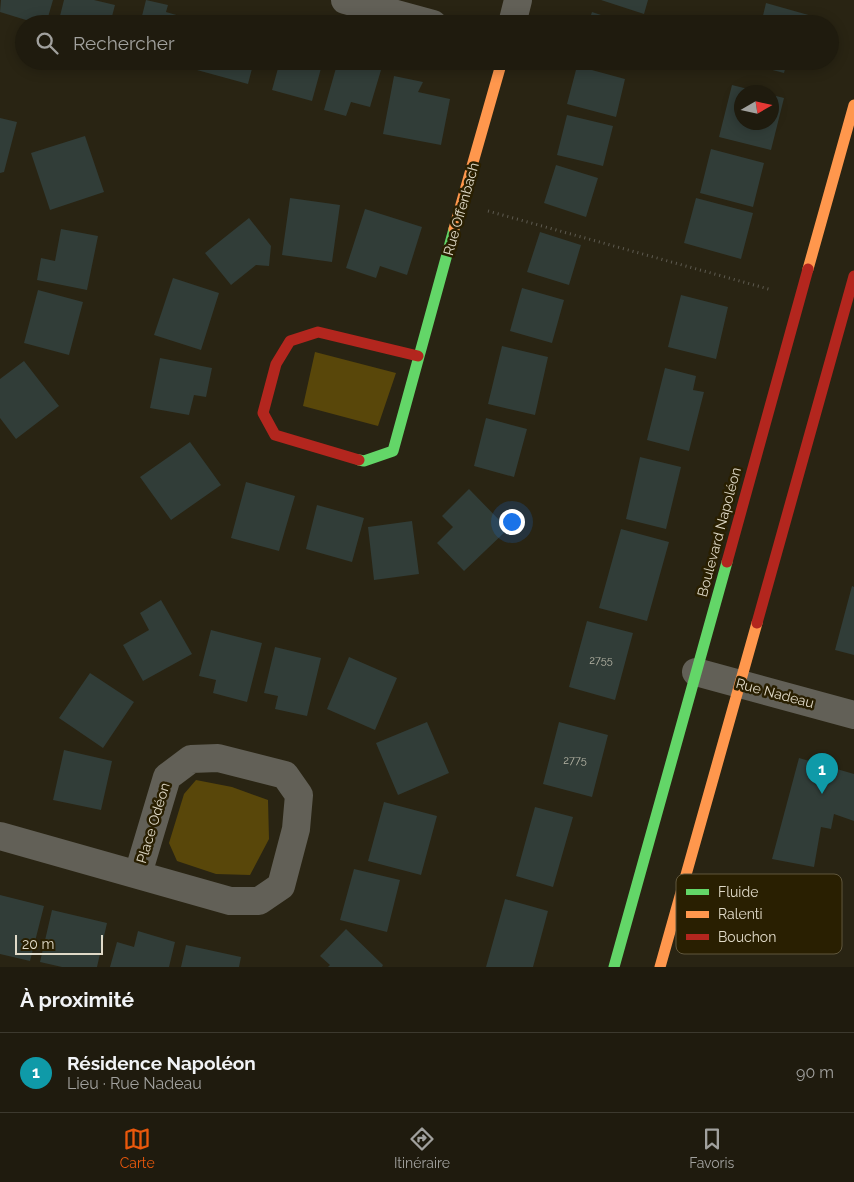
<!DOCTYPE html>
<html lang="fr">
<meta charset="utf-8">
<style>
:root{--surface:#1f1b0e;--page:#2c281c;--text:#f1f3f6;--muted:#a1a19e;--line:#3c392e;--accent:#ea580c}
body{margin:0;font-family:Raleway,sans-serif;background:var(--page);color:var(--text)}
.compass{position:absolute;left:734px;top:85px;width:45px;height:45px;border-radius:50%;background:var(--surface);box-shadow:0 2px 12px #0003;rotate:81deg}
.scale{position:absolute;left:15px;bottom:12px;width:88px;box-sizing:border-box;padding-left:5px;border:2px solid #e0dac8;border-top:0;font-size:14px;line-height:18px;white-space:nowrap;color:#e0dac8;-webkit-text-stroke:4px #291f01;paint-order:stroke}
.you{position:absolute;left:511px;top:521px;width:18px;height:18px;margin:-12px;border:4px solid #fff;border-radius:50%;background:#1a73e8;box-shadow:0 0 0 8px #1a73e833}
.badge{display:grid;place-items:center;width:32px;height:32px;border-radius:50%;background:var(--accent);color:#fff;font-size:16px;font-weight:700}
.pin{position:absolute;translate:-50% -41px;filter:drop-shadow(0 1px 2px #0008)}
.pin::after{content:'';position:absolute;top:26px;width:18px;height:15px;background:inherit;clip-path:polygon(0 0,100% 0,50% 100%)}
.list{margin:0;padding:0;list-style:none}
h2{display:flex;justify-content:space-between;align-items:center;height:65px;margin:0;padding:0 20px;font-size:21px}
h2 small{font-size:16px;font-weight:400;color:var(--muted)}
.list li{display:grid;grid-template-columns:32px 1fr auto;gap:15px;align-items:center;box-sizing:border-box;height:80px;padding:0 20px;border-top:1px solid var(--line)}
.list b{display:block;font-size:19px;white-space:nowrap}
.list p{margin:0;font-size:16px;white-space:nowrap;color:var(--muted)}
.list em{font-size:16px;font-style:normal;color:var(--muted)}
.icon{flex:none;width:28px;height:28px;fill:none;stroke:currentColor;stroke-width:2;stroke-linecap:round;stroke-linejoin:round}
.map{position:relative;flex:none;width:854px;height:967px;overflow:hidden}
.search{position:absolute;background:var(--surface);box-shadow:0 2px 12px #0003;left:15px;right:15px;top:15px;height:55px;display:flex;align-items:center;gap:12px;box-sizing:border-box;padding:0 18px;border-radius:28px;color:var(--muted);font-size:19px}
.sheet{height:145px;background:var(--surface)}
nav{display:flex;justify-content:space-around;align-items:center;box-sizing:border-box;height:70px;border-top:1px solid var(--line);background:var(--surface);font-size:14px;color:var(--muted)}
nav a{display:grid;justify-items:center;gap:2px}
nav .on{color:var(--accent)}
.map>svg:first-child{display:block}
.green{fill:#59470a}
.building{fill:#313d38}
.lines{fill:none;stroke-linecap:round;stroke-linejoin:round}
.path{stroke:#5e5b51;stroke-width:3;stroke-dasharray:1 4;stroke-linecap:butt}
.street{stroke:#626057;stroke-width:28}
.fast{stroke:#63d668;stroke-width:11}
.slow{stroke:#ff974d;stroke-width:11}
.jam{stroke:#b3261e;stroke-width:11}
.labels{text-anchor:middle;stroke-width:5;stroke-linejoin:round;paint-order:stroke}
.number-label{font-size:11px;fill:#b4b3a4}
.street-label{font-size:14px;fill:#e0dac8;stroke:#291f01}
.key{fill:#291f01;stroke:#60573d;stroke-width:1}
.key-label{font-size:14px;fill:#e0dac8}
</style>
<div class="map">
<svg width="854" height="967" viewBox="0 0 854 967">
<rect width="100%" height="100%" fill="#292413"/>
<path class="green" d="M315,352l81,21 -18,53 -75,-20z
M196,780l36,7 36,13 1,39 -19,36 -34,-1 -39,-13 -8,-18 15,-49z"/>
<path class="building" d="M1,0h52l-7,24h-7l-39,-12z
M64,0h30l21,5 -5,19h-52z
M146,0l22,5 -2,7 24,7 -1,5h-49z
M601,0h47l-4,14z
M766,3l46,13 -2,8h-49z
M592,12l33,11v1h-37z
M199,61h55l-6,23 -51,-14z
M280,61h43l-11,40 -40,-11z
M338,61h15l28,9 -11,37 -19,-5 -5,14 -22,-6z
M751,61h36l-3,12 -34,-9z
M577,66l48,13 -9,38 -49,-13z
M394,76l29,6 -5,10 32,7 -9,46 -58,-11z
M732,85l28,7h-18v30h30v-27l12,3 -13,52 -52,-13z
M567,115l46,11 -10,40 -46,-11z
M0,118l17,4 -13,50 -4,1z
M85,136l19,56 -54,18 -19,-57z
M711,149l53,14 -11,44 -53,-14z
M556,165l42,13 -12,39 -42,-14z
M290,198l50,7 -8,57 -50,-7z
M696,198l57,15 -12,46 -57,-16z
M365,209l57,18 -15,48 -27,-9 -4,12 -30,-10z
M249,218l22,28 -2,20 -13,-1 -25,20 -26,-32z
M61,229l37,7 -11,54 -50,-10 4,-22 14,3z
M540,232l41,13 -12,40 -42,-13z
M173,278l46,15 -18,57 -47,-15z
M522,288l42,12 -12,43 -42,-12z
M38,290l45,12 -14,53 -45,-12z
M681,295l47,12 -12,52 -48,-12z
M502,346l46,11 -13,58 -47,-11z
M160,358l52,10 -6,29 -12,-2 -5,20 -39,-7z
M24,361l35,45 -43,33 -16,-21v-39z
M665,368l31,8 -3,14 11,2 -15,59 -42,-11z
M486,418l41,11 -13,48 -40,-11z
M190,442l31,43 -50,35 -31,-43z
M640,457l41,10 -15,62 -40,-10z
M246,482l49,14 -16,55 -48,-13z
M469,489l39,40 -44,42 -27,-28 16,-16 -11,-11z
M317,505l47,13 -12,44 -46,-13z
M412,521l7,53 -45,6 -6,-53z
M621,529l48,13 -22,79 -48,-13z
M852,586l2,1v68l-19,-5z
M161,600l31,54 -49,27 -20,-36 26,-15 -9,-17z
M587,621l46,12 -18,67 -46,-13z
M211,630l51,13 -15,59 -34,-9 3,-13 -17,-4z
M275,647l46,11 -14,58 -32,-7 3,-13 -14,-3z
M349,657l48,21 -22,52 -48,-21z
M90,673l44,29 -31,46 -44,-30z
M427,722l22,51 -51,22 -22,-52z
M559,722l49,13 -16,62 -49,-13z
M64,750l48,11 -11,49 -48,-10z
M799,758l55,16v47l-20,-7 -3,15 -10,-2 -7,40 -42,-8z
M384,802l53,14 -16,59 -53,-14z
M535,807l38,10 -20,70 -37,-11z
M354,869l46,11 -13,52 -47,-12z
M0,895l44,11 -14,55 -30,-7z
M505,899l43,12 -15,56h-47z
M52,910l55,13 -10,44h-35l-22,-5z
M346,929l37,36 -1,2h-54l2,-2 -10,-9z
M138,931l37,11 -6,25h-59l7,-25 17,5z
M186,945l55,12 -2,10h-58z"/>
<g class="lines">
<path class="path" d="M488,211l284,79"/>
<path class="street" d="M345,0l88,24
M512,24l6,-24
M696,672l158,43
M0,836l230,65h29l22,-15 15,-57 3,-34 -14,-20 -67,-17 -27,1 -24,18 -29,97"/>
<path class="fast" d="M359,460l5,1 29,-10 61,-222
M614,967l113,-405"/>
<path class="slow" d="M454,229l48,-168
M808,269l46,-164
M660,967l97,-344"/>
<path class="jam" d="M359,460l-84,-25 -12,-22 13,-49 14,-23 28,-9 100,24
M727,562l81,-293
M757,623l97,-347"/>
</g>
<g class="labels">
<g class="number-label">
<text x="601" y="664">2755</text>
<text x="575" y="764">2775</text>
</g>
<g class="street-label">
<text transform="translate(461 209) rotate(-74)" y="5">Rue Offenbach</text>
<text transform="translate(719 532) rotate(-75)" y="5">Boulevard Napoléon</text>
<text transform="translate(775 693) rotate(15)" y="5">Rue Nadeau</text>
<text transform="translate(153 823) rotate(-73)" y="5">Place Odéon</text>
</g>
</g>
<rect x="676" y="874" width="166" height="80" rx="8" class="key"/>
<rect x="686" y="889" width="23" height="6" fill="#63d668"/>
<rect x="686" y="911" width="23" height="7" fill="#ff974d"/>
<rect x="686" y="934" width="23" height="6" fill="#b3261e"/>
<g class="key-label">
<text x="718" y="897">Fluide</text>
<text x="718" y="919">Ralenti</text>
<text x="718" y="942">Bouchon</text>
</g>
</svg>
<svg class="compass" viewBox="-18 -18 36 36"><path d="M0-13l5 13h-10z" fill="#e53935"/><path d="M0 13l5-13h-10z" fill="#a1a19e"/></svg>
<div class="scale">20 m</div>
<div class="you"></div>
<div class="pin badge" style="left:822px;top:794px;background:#0f9aa8">1</div>
<div class="search"><svg class="icon" aria-label="search" viewBox="0 0 24 24"><circle cx="10" cy="10" r="6"/><path d="M15 15l6 6"/></svg>Rechercher</div>
</div>
<section class="sheet">
<h2>À proximité<small></small></h2>
<ul class="list">
<li><span class="badge" style="background:#0f9aa8">1</span><div><b>Résidence Napoléon</b><p>Lieu · Rue Nadeau</p></div><em>90 m</em></li>
</ul>
</section>
<nav>
<a class="on"><svg class="icon" aria-label="map" viewBox="0 0 24 24"><path d="M3 6l6-2 6 2 6-2v14l-6 2-6-2-6 2zM9 4v14M15 6v14"/></svg>Carte</a>
<a><svg class="icon" aria-label="directions" viewBox="0 0 24 24"><path d="M12 3l9 9-9 9-9-9zM9 14v-3h6M13 9l2 2-2 2"/></svg>Itinéraire</a>
<a><svg class="icon" aria-label="saved" viewBox="0 0 24 24"><path d="M7 4h10v16l-5-4-5 4z"/></svg>Favoris</a>
</nav>
